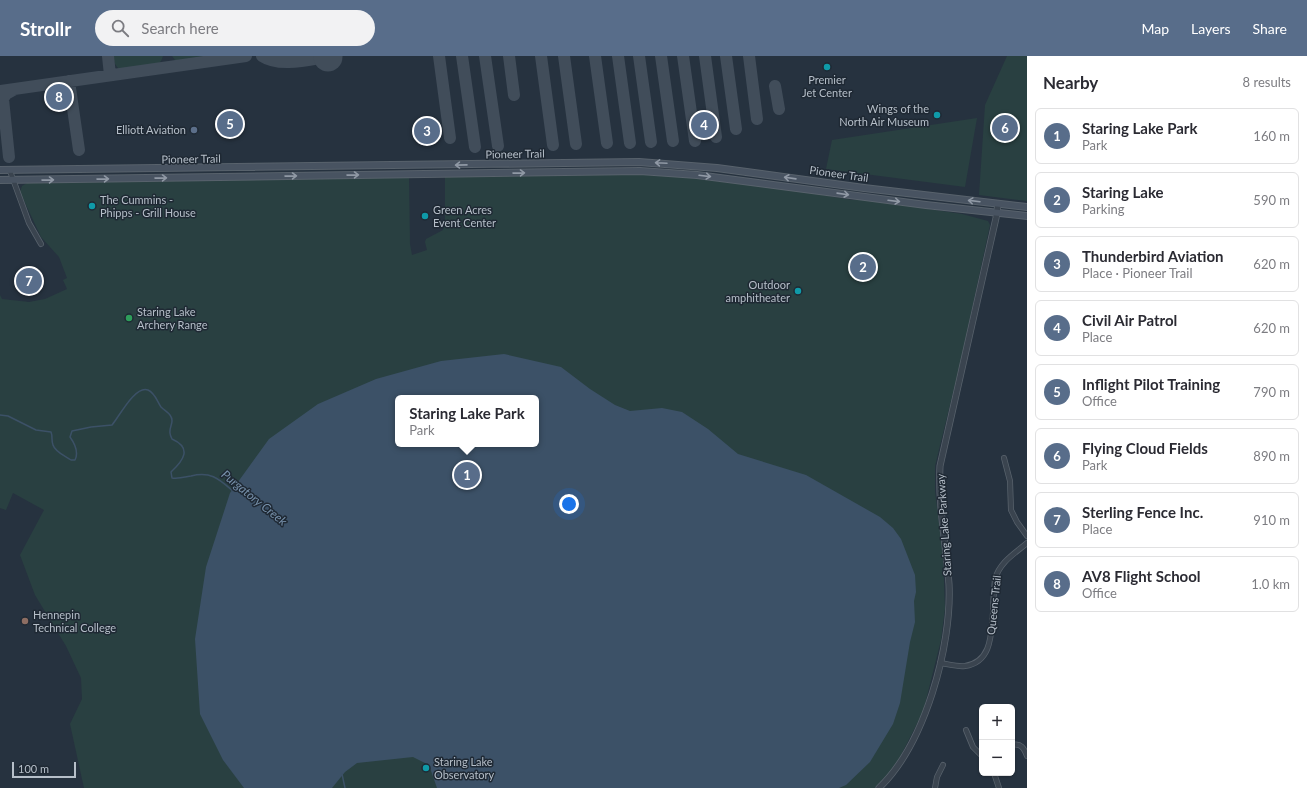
<!DOCTYPE html>
<meta charset="utf-8">
<style>
:root{--surface:#fff;--page:#f2f2f3;--text:#2b2b33;--muted:#7c7c81;--line:#e1e1e2;--accent:#586d8a}
body{margin:0;font-family:Lato,sans-serif;background:var(--page);color:var(--text)}
.controls{position:absolute;right:12px;bottom:12px;display:grid;overflow:hidden;border-radius:6px;box-shadow:0 1px 3px #0004}
.controls button{width:36px;height:36px;display:grid;place-items:center;padding:0;border:0;border-bottom:1px solid var(--line);background:var(--surface);color:var(--text);font:20px sans-serif}
.scale{position:absolute;left:12px;bottom:10px;width:64px;box-sizing:border-box;padding-left:4px;border:2px solid #b6bfc9;border-top:0;font-size:11px;line-height:14px;white-space:nowrap;color:#b6bfc9;-webkit-text-stroke:3px #1f2934;paint-order:stroke}
.you{position:absolute;left:569px;top:448px;width:14px;height:14px;margin:-10px;border:3px solid #fff;border-radius:50%;background:#1a73e8;box-shadow:0 0 0 6px #1a73e833}
.badge{display:grid;place-items:center;width:26px;height:26px;border-radius:50%;background:var(--accent);color:#fff;font-size:13px;font-weight:700}
.pin{position:absolute;translate:-50% -50%;border:2px solid #fff;box-shadow:0 1px 4px #0006}
.popup{position:absolute;left:395px;top:339px;width:144px;height:52px;box-sizing:border-box;display:grid;place-content:center;border-radius:6px;background:var(--surface);filter:drop-shadow(0 1px 3px #0005);font-size:13px;white-space:nowrap;color:var(--muted)}
.popup b{font-size:15px;color:var(--text)}
.popup::after{content:'';position:absolute;left:50%;top:100%;margin-left:-8px;border:8px solid transparent;border-top-color:var(--surface)}
.list{margin:0;padding:0;list-style:none}
h2{display:flex;justify-content:space-between;align-items:center;height:52px;margin:0;padding:0 16px;font-size:17px}
h2 small{font-size:13px;font-weight:400;color:var(--muted)}
.list li{display:grid;grid-template-columns:26px 1fr auto;gap:12px;align-items:center;box-sizing:border-box;height:56px;margin:0 8px 8px;padding:0 8px;border:1px solid var(--line);border-radius:6px}
.list b{display:block;font-size:15px;white-space:nowrap}
.list p{margin:0;font-size:13px;white-space:nowrap;color:var(--muted)}
.list em{font-size:13px;font-style:normal;color:var(--muted)}
.icon{flex:none;width:22px;height:22px;fill:none;stroke:currentColor;stroke-width:2;stroke-linecap:round;stroke-linejoin:round}
.map{position:relative;flex:none;width:1027px;height:732px;overflow:hidden}
header{display:flex;align-items:center;gap:24px;box-sizing:border-box;height:56px;padding:0 20px;background:var(--accent);color:#fff}
header strong{font-size:19px}
nav{display:flex;gap:22px;margin-inline-start:auto;font-size:14px}
.search{width:280px;height:36px;background:var(--page);display:flex;align-items:center;gap:10px;box-sizing:border-box;padding:0 14px;border-radius:22px;color:var(--muted);font-size:15px}
main{display:flex}
aside{flex:1;background:var(--surface)}
.map>svg:first-child{display:block}
.green{fill:#294041;fill-rule:evenodd}
.water{fill:#3c5167;fill-rule:evenodd}
.lines{fill:none;stroke-linecap:round;stroke-linejoin:round}
.stream{stroke:#3c5167;stroke-width:1.5}
.taxiway{stroke:#414d5a;stroke-width:12}
.runway{stroke:#414d5a;stroke-width:29}
.minor-casing{stroke:#58626c;stroke-width:6}
.tertiary-casing{stroke:#58626c;stroke-width:7}
.secondary-casing{stroke:#58626c;stroke-width:8}
.minor{stroke:#3a444f;stroke-width:4.5}
.tertiary{stroke:#3a444f;stroke-width:5.5}
.secondary{stroke:#485361;stroke-width:6}
.oneway{stroke:#9099a5}
.culture-dot{fill:#0f9aa8;stroke:#1f2934;stroke-width:1.5}
.service-dot{fill:#5c6f8a;stroke:#1f2934;stroke-width:1.5}
.leisure-dot{fill:#2e9e5b;stroke:#1f2934;stroke-width:1.5}
.education-dot{fill:#8d6e63;stroke:#1f2934;stroke-width:1.5}
.labels{text-anchor:middle;stroke-width:3;stroke-linejoin:round;paint-order:stroke}
.poi-label{font-size:11px;fill:#b6bfc9;stroke:#1f2934;text-anchor:start}
.street-label{font-size:11px;fill:#b6bfc9;stroke:#1f2934}
.water-label{font-size:12px;font-style:italic;fill:#7791ab;stroke:#1f2934}
</style>
<header>
<strong>Strollr</strong>
<div class="search"><svg class="icon" aria-label="search" viewBox="0 0 24 24"><circle cx="10" cy="10" r="6"/><path d="M15 15l6 6"/></svg>Search here</div>
<nav><a>Map</a><a>Layers</a><a>Share</a></nav>
</header>
<main>
<div class="map">
<svg width="1027" height="732" viewBox="0 0 1027 732">
<rect width="100%" height="100%" fill="#26323f"/>
<path class="green" d="M113,0h50c-1,3 -2,6 -5,8 -5,3 -33,7 -38,5 -5,-2 -6,-8 -7,-13z
M172,0h49l-40,6 -6,-2z
M1007,0h20v145l-48,-6 6,-90z
M977,62l-12,69 -139,-18 6,-29z
M538,119h127l134,16 53,9h18l92,14 26,7 2,4 -29,135 -26,106v25l8,66 2,51 -4,32 -18,72 -23,45 -11,16 -14,15h-791l-14,-64 12,-25 -1,-21 -15,-32 -31,-51 -15,-40 24,-45 -31,-17 -7,17 -6,-2v-213l2,4 27,3 16,-3 22,-10 -4,-9 4,-2 -8,-21 -18,-20 -21,-45 2,-6 5,-3 382,-6 1,67 2,11 15,-5 -2,-8 1,-3 17,-9 2,-6v-47zM398,342h138v46h-138z"/>
<path class="water" d="M504,298l57,13 29,22 25,16 15,6 32,-3 20,4 26,17 30,25 68,21 74,42 13,11 8,11 14,36 1,17 -2,9 1,21 -5,20 -10,61 -7,21 -23,38 -24,23 -7,3h-402l-8,-23 -16,-8 -56,6 -12,9 -13,16h-88l-21,-28 -23,-46 -5,-75 11,-72 24,-74 39,-54 49,-35 58,-25 65,-18zM398,342h138v46h-138z"/>
<g class="lines">
<path class="stream" d="M0,359l8,1 28,14 15,2c2,5 0,8 2,13 2,7 12,11 18,15h4c4,-8 0,-16 -5,-23l2,-6 19,-4 21,-2c7,-8 23,-40 36,-35 7,3 9,11 13,17 3,3 7,5 9,8 5,7 -1,11 0,18 0,2 1,4 2,6 20,9 12,21 -1,33l1,6c7,1 13,-1 19,-2 20,-5 28,3 42,15
M342,718l3,14"/>
<path class="taxiway" d="M108,0l2,19
M262,0c18,12 49,3 70,0
M439,0l11,82
M462,0l13,91
M485,0l13,90
M509,0l5,39
M541,0l12,89
M564,0l12,88
M595,0l12,87
M618,0l12,87
M639,0l12,86
M661,0l12,85
M683,0l12,85
M705,0l11,81
M726,0l10,73
M749,0l8,63
M69,25l10,69
M775,30l4,23
M0,35l246,-35
M9,101l-6,-58 3,-5 9,-5"/>
<path class="runway" d="M328,0v1"/>
<g class="minor-casing">
<path id="minor" d="M10,115l19,52 12,21
M1004,402l6,23 1,29 6,12 10,14
M940,607c8,1 17,4 25,3 27,-4 26,-32 28,-53 0,-11 1,-22 2,-34 5,-17 19,-25 32,-36
M966,674l7,17 9,9
M1012,689c9,-2 12,3 15,11
M994,717l5,15
M935,732l2,-11 6,-12"/>
</g>
<g class="tertiary-casing">
<path id="tertiary" d="M879,732c46,-44 73,-142 70,-204 -3,-39 -11,-79 -9,-118l56,-248 2,-14"/>
</g>
<g class="secondary-casing">
<path id="secondary" d="M0,114l639,-8 78,6 147,20 163,19
M0,124l640,-9 57,4 229,30 101,11"/>
</g>
<use href="#minor" class="minor"/>
<use href="#tertiary" class="tertiary"/>
<use href="#secondary" class="secondary"/>
</g>
<defs><path id="oneway-shaft" d="M-6 0H5M1.5-3L5.5 0L1.5 3" fill="none" stroke-width="1.6" stroke-linecap="round" stroke-linejoin="round"/></defs>
<g class="oneway">
<use href="#oneway-shaft" transform="translate(661 107) rotate(-177)"/>
<use href="#oneway-shaft" transform="translate(461 109) rotate(179)"/>
<use href="#oneway-shaft" transform="translate(519 117) rotate(-1)"/>
<use href="#oneway-shaft" transform="translate(353 119) rotate(-1)"/>
<use href="#oneway-shaft" transform="translate(291 120) rotate(-1)"/>
<use href="#oneway-shaft" transform="translate(705 120) rotate(7)"/>
<use href="#oneway-shaft" transform="translate(161 122) rotate(-1)"/>
<use href="#oneway-shaft" transform="translate(790 122) rotate(-172)"/>
<use href="#oneway-shaft" transform="translate(103 123) rotate(-1)"/>
<use href="#oneway-shaft" transform="translate(48 124) rotate(-1)"/>
<use href="#oneway-shaft" transform="translate(843 138) rotate(8)"/>
<use href="#oneway-shaft" transform="translate(894 145) rotate(7)"/>
<use href="#oneway-shaft" transform="translate(974 145) rotate(-173)"/>
</g>
<g class="culture-dot">
<circle cx="827" cy="11" r="4"/>
<circle cx="937" cy="59" r="4"/>
<circle cx="92" cy="150" r="4"/>
<circle cx="425" cy="160" r="4"/>
<circle cx="798" cy="235" r="4"/>
<circle cx="426" cy="712" r="4"/>
</g>
<circle class="service-dot" cx="194" cy="74" r="4"/>
<circle class="leisure-dot" cx="129" cy="262" r="4"/>
<circle class="education-dot" cx="25" cy="565" r="4"/>
<g class="labels">
<g class="poi-label">
<text x="827" y="28" text-anchor="middle">Premier<tspan x="827" dy="13">Jet Center</tspan></text>
<text x="929" y="57" text-anchor="end">Wings of the<tspan x="929" dy="13">North Air Museum</tspan></text>
<text x="186" y="78" text-anchor="end">Elliott Aviation</text>
<text x="100" y="148">The Cummins -<tspan x="100" dy="13">Phipps - Grill House</tspan></text>
<text x="433" y="158">Green Acres<tspan x="433" dy="13">Event Center</tspan></text>
<text x="790" y="233" text-anchor="end">Outdoor<tspan x="790" dy="13">amphitheater</tspan></text>
<text x="137" y="260">Staring Lake<tspan x="137" dy="13">Archery Range</tspan></text>
<text x="33" y="563">Hennepin<tspan x="33" dy="13">Technical College</tspan></text>
<text x="434" y="710">Staring Lake<tspan x="434" dy="13">Observatory</tspan></text>
</g>
<g class="street-label">
<text transform="translate(515 98) rotate(-1)" y="4">Pioneer Trail</text>
<text transform="translate(191 103) rotate(-1)" y="4">Pioneer Trail</text>
<text transform="translate(839 118) rotate(8)" y="4">Pioneer Trail</text>
<text transform="translate(944 469) rotate(-94)" y="4">Staring Lake Parkway</text>
<text transform="translate(994 549) rotate(-84)" y="4">Queens Trail</text>
</g>
<g class="water-label">
<text transform="translate(254 442) rotate(39)" y="4">Purgatory Creek</text>
</g>
</g>
</svg>
<div class="controls">
<button>+</button>
<button>−</button>
</div>
<div class="scale">100 m</div>
<div class="you"></div>
<div class="pin badge" style="left:467px;top:419px">1</div>
<div class="popup"><b>Staring Lake Park</b>Park</div>
<div class="pin badge" style="left:863px;top:211px">2</div>
<div class="pin badge" style="left:427px;top:75px">3</div>
<div class="pin badge" style="left:704px;top:69px">4</div>
<div class="pin badge" style="left:230px;top:68px">5</div>
<div class="pin badge" style="left:1005px;top:72px">6</div>
<div class="pin badge" style="left:29px;top:225px">7</div>
<div class="pin badge" style="left:59px;top:41px">8</div>
</div>
<aside>
<h2>Nearby<small>8 results</small></h2>
<ul class="list">
<li><span class="badge">1</span><div><b>Staring Lake Park</b><p>Park</p></div><em>160 m</em></li>
<li><span class="badge">2</span><div><b>Staring Lake</b><p>Parking</p></div><em>590 m</em></li>
<li><span class="badge">3</span><div><b>Thunderbird Aviation</b><p>Place · Pioneer Trail</p></div><em>620 m</em></li>
<li><span class="badge">4</span><div><b>Civil Air Patrol</b><p>Place</p></div><em>620 m</em></li>
<li><span class="badge">5</span><div><b>Inflight Pilot Training</b><p>Office</p></div><em>790 m</em></li>
<li><span class="badge">6</span><div><b>Flying Cloud Fields</b><p>Park</p></div><em>890 m</em></li>
<li><span class="badge">7</span><div><b>Sterling Fence Inc.</b><p>Place</p></div><em>910 m</em></li>
<li><span class="badge">8</span><div><b>AV8 Flight School</b><p>Office</p></div><em>1.0 km</em></li>
</ul>
</aside>
</main>
